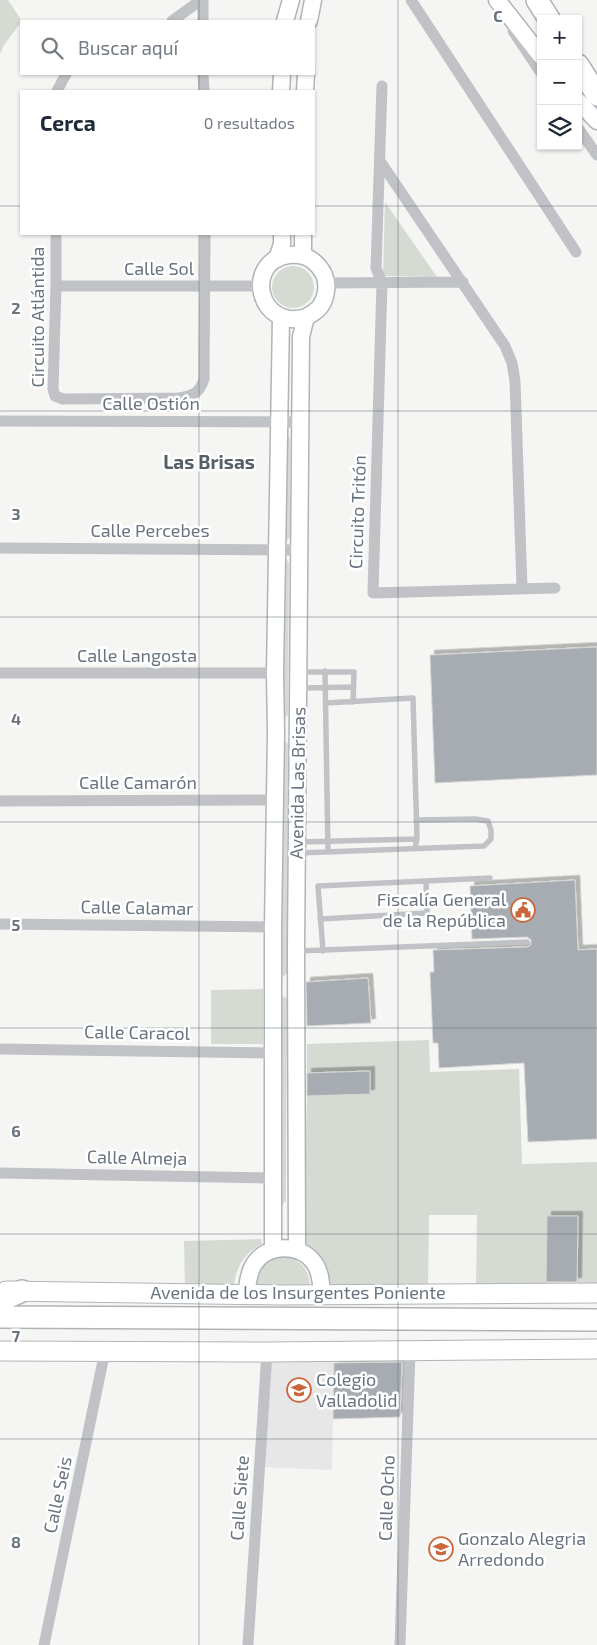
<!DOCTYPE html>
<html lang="es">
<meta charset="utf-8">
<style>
:root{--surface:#fff;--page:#f6f6f7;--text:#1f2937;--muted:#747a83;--line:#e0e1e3}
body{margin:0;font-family:"Exo 2",sans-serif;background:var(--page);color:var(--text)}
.controls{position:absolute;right:15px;top:15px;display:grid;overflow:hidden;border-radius:0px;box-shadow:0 1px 4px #0004}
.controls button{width:45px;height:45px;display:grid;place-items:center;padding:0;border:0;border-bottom:1px solid var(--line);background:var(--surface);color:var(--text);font:25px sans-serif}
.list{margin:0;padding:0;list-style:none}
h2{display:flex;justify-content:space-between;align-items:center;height:65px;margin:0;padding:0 20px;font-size:21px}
h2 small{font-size:16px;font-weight:400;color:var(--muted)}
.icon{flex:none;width:28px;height:28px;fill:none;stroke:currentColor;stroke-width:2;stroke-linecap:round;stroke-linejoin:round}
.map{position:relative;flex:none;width:597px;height:1645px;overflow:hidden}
.search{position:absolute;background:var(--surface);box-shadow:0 1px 4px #0004;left:20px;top:20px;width:295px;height:55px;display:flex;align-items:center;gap:12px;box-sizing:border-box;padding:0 18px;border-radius:0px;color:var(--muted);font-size:19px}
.panel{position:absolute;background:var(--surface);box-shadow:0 1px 4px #0004;left:20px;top:90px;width:295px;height:145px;border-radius:0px}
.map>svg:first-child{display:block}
.built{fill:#e6e7e6}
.green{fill:#d5dad3}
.building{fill:#a7acb2;stroke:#d7d7d5;filter:url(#shadow)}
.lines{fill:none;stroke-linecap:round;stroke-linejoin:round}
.secondary-casing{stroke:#b0b4b8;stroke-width:19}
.primary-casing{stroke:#b1b4b8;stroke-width:21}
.highway-casing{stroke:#b1b4b7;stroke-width:24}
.lane{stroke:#c0c2c6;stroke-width:5.5}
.street{stroke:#c0c2c6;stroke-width:11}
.secondary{stroke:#fff;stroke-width:16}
.primary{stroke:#fff;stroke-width:19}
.highway{stroke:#fff;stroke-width:21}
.grid{fill:none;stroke:#697480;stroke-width:1;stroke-opacity:0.55}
.labels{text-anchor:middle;stroke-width:5;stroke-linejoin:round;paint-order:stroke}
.street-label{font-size:18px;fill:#697480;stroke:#fff}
.poi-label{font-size:18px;fill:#697480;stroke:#fff;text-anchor:start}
.neighbourhood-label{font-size:19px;font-weight:bold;fill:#565e66;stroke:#fff}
.grid-label{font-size:16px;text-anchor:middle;font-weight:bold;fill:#697480;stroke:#fff;stroke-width:5;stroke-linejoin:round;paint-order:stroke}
</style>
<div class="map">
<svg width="597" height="1645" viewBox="0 0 597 1645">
<defs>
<filter id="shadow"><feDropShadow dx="4.5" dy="-4.5" stdDeviation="0" flood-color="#0004"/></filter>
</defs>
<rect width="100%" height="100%" fill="#f5f6f3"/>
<path class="built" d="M334,1357l-2,113 -71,-3 7,-109z"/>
<path class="green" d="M0,0h8l14,21 -18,24 -4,9z
M385,202l52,75 -54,-1z
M272 287a21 21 0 1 1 42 0a21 21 0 1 1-42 0Z
M287,434l3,4v99l-4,4 -3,-4z
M286,559l3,4 -1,152 -3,3 -4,-3 1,-153z
M285,741l3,3 -1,229 -4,4 -3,-4 2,-229z
M263,989v55h-52v-54z
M284,996l3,3 -1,202 -4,4 -3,-4 1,-202z
M429,1040l1,32 89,-3 3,95 75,-2v128h-20l1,-73 -31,-1 -1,73h-70l1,-74h-48l-1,73 -101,-1 -25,-42 5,-149 63,-2v-23l-63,2v-29z
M261,1239l1,5c-18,9 -26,23 -28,42l-49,2 -1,-47z
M283,1256c18,3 26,13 27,30h-54c2,-17 10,-27 27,-30z"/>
<path class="building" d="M597,647v128l-162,8 -5,-128z
M575,880l3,70 19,-1v190l-69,3 -4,-79 -85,5 -1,-25h-5l-3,-71h4l-1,-22 94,-3 4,-2v-5l-4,-3 -55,2 -2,-53z
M368,978l3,45 -64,3 -1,-44z
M370,1071v23l-63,2v-23z
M547,1216h31l-1,66h-31z
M402,1362l-2,55 -67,2 1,-56z"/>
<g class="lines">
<g class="secondary-casing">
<path id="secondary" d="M497,0l44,56
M285,21l6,-21
M309,21l4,-21
M281,91l1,-17
M305,91l1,-17
M578,101l19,20
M303,234v22
M277,259l5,-15v-10
M273,1250v-323l3,-194 -1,-60 6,-356
M297,1250l-1,-299 5,-615c2,-5 3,-15 6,-19 1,-2 4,-2 6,-4 8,-5 12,-13 13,-22 2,-12 -4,-23 -13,-30 -7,-6 -16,-7 -25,-6 -45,7 -30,77 19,62
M246,1294c2,-10 2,-21 8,-30 14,-21 47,-21 61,0 6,9 6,20 7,30"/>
</g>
<g class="primary-casing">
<path id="primary" d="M6,1291l275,4 316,-2
M0,1351l267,1 330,-3"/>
</g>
<g class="highway-casing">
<path id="highway" d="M537,0l12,19
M578,65l19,30
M0,1301l22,-10
M0,1317l597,3"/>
</g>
<path class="lane" d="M325,671l3,181
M301,672h53l-1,30
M301,688l52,-1
M326,703l87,-5 4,141 -2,9
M299,842l118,-3
M299,853l185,-7 7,-7v-9l-3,-9 -13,-2 -59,1
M320,919l107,-6 -1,-32
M298,951l229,-9
M323,951l-5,-65 172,-8"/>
<path class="street" d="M411,0l165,252
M172,21l29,-21
M203,21v-21
M513,31l28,42
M203,74l1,17
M382,86l-6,182 6,15 -9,310 182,-5
M57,91l9,-17
M578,128l19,27
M380,161l125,185 7,17 3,18 7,207
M56,234v52l-3,103 2,7 8,3 116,-1c13,-2 21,-5 25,-19l1,-145
M326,283l137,-1
M56,286h205
M0,421l301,1
M0,548l300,2
M0,673h275
M0,801l276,-1
M0,924l273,3
M0,1049l273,4
M0,1173l274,5
M44,1645l61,-294
M248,1645l19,-293
M400,1645l10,-294"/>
<use href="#secondary" class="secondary"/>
<use href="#primary" class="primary"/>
<use href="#highway" class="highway"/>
</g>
<path class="grid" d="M199,0v21M398,0v1645M199,74v17M0,206h21M314,206h283M199,234v1411M0,411h597M0,617h597M0,822h597M0,1028h597M0,1234h597M0,1439h597"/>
<defs>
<g id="civic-ring" transform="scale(1.25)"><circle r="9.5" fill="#fff" stroke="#cb673d" stroke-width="1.5"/><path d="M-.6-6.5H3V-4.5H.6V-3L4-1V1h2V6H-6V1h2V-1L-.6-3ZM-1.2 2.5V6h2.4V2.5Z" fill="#cb673d"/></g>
<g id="school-ring" transform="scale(1.25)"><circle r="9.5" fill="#fff" stroke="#cb673d" stroke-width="1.5"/><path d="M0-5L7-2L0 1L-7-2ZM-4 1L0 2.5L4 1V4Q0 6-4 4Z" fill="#cb673d"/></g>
</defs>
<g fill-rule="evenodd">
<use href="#civic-ring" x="523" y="910"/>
<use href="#school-ring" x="299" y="1390"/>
<use href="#school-ring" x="441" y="1549"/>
</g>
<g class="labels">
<g class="street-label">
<text x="159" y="275">Calle Sol</text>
<text transform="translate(38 317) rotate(-90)" y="6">Circuito Atlántida</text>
<text x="151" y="410">Calle Ostión</text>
<text transform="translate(358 512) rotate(-88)" y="6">Circuito Tritón</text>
<text x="150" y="537">Calle Percebes</text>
<text x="137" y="662">Calle Langosta</text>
<text x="138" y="789">Calle Camarón</text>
<text transform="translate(298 783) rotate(-89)" y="6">Avenida Las Brisas</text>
<text transform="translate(137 908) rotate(1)" y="6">Calle Calamar</text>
<text transform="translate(137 1033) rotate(1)" y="6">Calle Caracol</text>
<text transform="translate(137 1158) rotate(1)" y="6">Calle Almeja</text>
<text x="298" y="1299">Avenida de los Insurgentes Poniente</text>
<text transform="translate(58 1495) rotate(-78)" y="6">Calle Seis</text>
<text transform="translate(240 1498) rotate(-86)" y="6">Calle Siete</text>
<text transform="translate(387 1498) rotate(-88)" y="6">Calle Ocho</text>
</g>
<g class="poi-label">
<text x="506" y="906" text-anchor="end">Fiscalía General<tspan x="506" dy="21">de la República</tspan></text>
<text x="316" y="1386">Colegio<tspan x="316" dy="21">Valladolid</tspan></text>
<text x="458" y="1545">Gonzalo Alegria<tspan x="458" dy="21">Arredondo</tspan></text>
</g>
<g class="neighbourhood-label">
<text x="209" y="469">Las Brisas</text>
</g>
</g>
<g class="grid-label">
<text x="498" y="22">C</text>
<text x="16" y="314">2</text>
<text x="16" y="520">3</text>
<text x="16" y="725">4</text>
<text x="16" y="931">5</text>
<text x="16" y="1137">6</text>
<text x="16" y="1342">7</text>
<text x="16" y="1548">8</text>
</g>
</svg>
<div class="controls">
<button>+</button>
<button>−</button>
<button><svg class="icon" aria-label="layers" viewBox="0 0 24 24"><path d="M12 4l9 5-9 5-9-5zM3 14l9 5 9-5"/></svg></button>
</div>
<div class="search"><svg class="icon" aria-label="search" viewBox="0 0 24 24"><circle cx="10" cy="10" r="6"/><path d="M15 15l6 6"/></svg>Buscar aquí</div>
<section class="panel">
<h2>Cerca<small>0 resultados</small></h2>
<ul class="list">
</ul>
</section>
</div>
